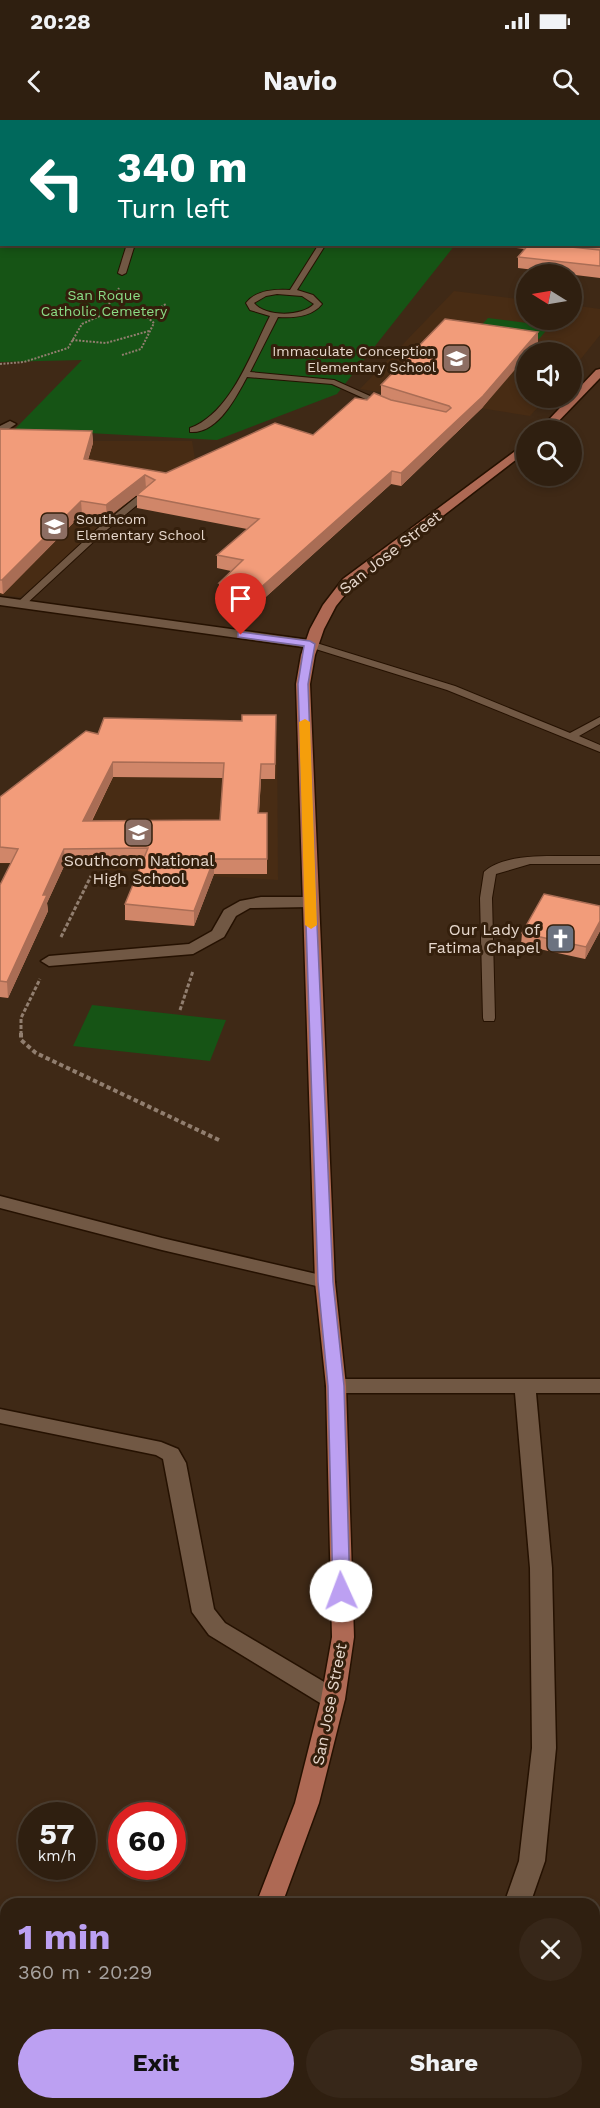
<!DOCTYPE html>
<meta charset="utf-8">
<style>
body{margin:0;font-family:"Work Sans",sans-serif;background:#372719;color:#f1f3f6;height:100vh;display:flex;flex-direction:column;font-size:22px;white-space:nowrap}
*{box-sizing:border-box;margin:0}
p{font-size:20px;color:#a7a29f}
.icon{flex:none;width:33px;height:33px;fill:none;stroke:currentColor;stroke-width:2;stroke-linecap:round;stroke-linejoin:round}
.map{position:relative;flex:1;overflow:hidden}
.sheet{position:absolute;left:0px;top:1778px;width:600px;height:212px;display:flex;flex-direction:column;background:#2f1f10;border-radius:18px 18px 0 0;box-shadow:0 3px 9px #0003,0 0 0 2px #4a3d30}
.sheet>*{flex:none}
.hud{position:absolute;left:0px;top:0px;width:600px;height:126px;box-shadow:0 3px 9px #0003,0 0 0 2px #4a3d30;background:#00695c;color:#fff;overflow:hidden}
.needle{width:39px;rotate:281deg}
.buttons{position:absolute;left:516px;top:144px;display:grid;gap:12px}
.buttons a{display:grid;place-items:center;width:66px;height:66px;border-radius:50%;background:#2f1f10;box-shadow:0 3px 9px #0003,0 0 0 2px #4a3d30;font-size:30px}
.speed{position:absolute;left:18px;top:1682px;display:flex;gap:12px;font-size:30px;font-weight:700;text-align:center}
.speed>*{display:grid;place-content:center;width:78px;height:78px;border-radius:50%;background:#2f1f10;box-shadow:0 3px 9px #0003,0 0 0 2px #4a3d30;line-height:1}
.speed small{font-size:15px;font-weight:400}
.speed .limit{border:9px solid #d22;background:#fff;color:#111}
.pin{position:absolute;display:grid;place-items:center;width:51px;height:51px;color:#fff;margin:-62px -26px;border-radius:50% 50% 50% 0;rotate:-45deg;box-shadow:0 0 6px #0007}
.pin .icon{rotate:45deg}
.me{position:absolute;width:66px;margin:-33px;rotate:358deg;stroke-linejoin:round;filter:drop-shadow(0 0 4px #0008)}
.turn{display:flex;align-items:center;gap:21px;height:126px;padding:0 18px;font-size:27px}
.turn .icon{width:78px;height:78px;stroke-width:2.5}
.turn b{display:block;font-size:42px;line-height:51px}
.round{display:grid;place-items:center;flex:none;width:63px;height:63px;border-radius:32px;background:#372719}
.head{display:flex;align-items:center;justify-content:space-between;height:102px;padding:0 18px}
h1{font-size:36px;font-weight:700;line-height:45px;color:#bca0f2}
.primary-button{display:flex;gap:12px;margin-top:auto;padding:12px 18px}
.primary-button a{flex:1;height:69px;border-radius:36px;background:#bca0f2;color:#111;font-size:24px;font-weight:700;line-height:69px;text-align:center}
.primary-button a+a{background:#372719;color:#f1f3f6}
.status{display:flex;justify-content:space-between;align-items:center;height:42px;padding:0 30px;background:#2f1f10;direction:ltr}
.status svg{height:16px;fill:currentColor}
header{display:flex;justify-content:space-between;align-items:center;height:78px;padding:0 18px;background:#2f1f10;font-size:27px;font-weight:700}
.map>svg:first-child{display:block}
.built{fill:#482c14}
.green{fill:#165415}
.lines{fill:none;stroke-linecap:round;stroke-linejoin:round}
.lane-casing{stroke:#251101;stroke-width:2}
.street-casing{stroke:#251101;stroke-width:3}
.secondary-casing{stroke:#251101;stroke-width:3}
.primary-casing{stroke:#251101;stroke-width:3}
.path-far2{stroke:#917e6f;stroke-width:2;stroke-dasharray:2 1.5;stroke-linecap:butt}
.path-far1{stroke:#917e6f;stroke-width:3;stroke-dasharray:4 2;stroke-linecap:butt}
.path{stroke:#917e6f;stroke-width:4;stroke-dasharray:4.5 3;stroke-linecap:butt}
.lane{fill:#715844;fill-rule:evenodd}
.street{fill:#715844;fill-rule:evenodd}
.secondary{fill:#8f604c;fill-rule:evenodd}
.primary{fill:#ae6954;fill-rule:evenodd}
.wall{fill:#d08669;fill-rule:evenodd}
.shaded-wall{fill:#a96d55}
.building{fill:#f29c7a;stroke:#a96d55;stroke-width:1.5;fill-rule:evenodd}
.route{fill:#bca0f2;stroke:#7a689d;stroke-width:1.5}
.slow{fill:#f59e0b}
.labels{text-anchor:middle;stroke-width:6;stroke-linejoin:round;paint-order:stroke}
.far-park-label{font-size:14px;fill:#8bdd86;stroke:#341f0c}
.far-poi-label{font-size:14px;fill:#e7d8cd;stroke:#341f0c;text-anchor:end}
.street-label{font-size:16px;fill:#e7d8cd;stroke:#341f0c}
.poi-label{font-size:16px;fill:#e7d8cd;stroke:#341f0c}
</style>
<div class="status"><b>20:28</b><svg viewBox="0 0 49 12"><path d="M0 12V9h3v3zM5 12V6h3v6zM10 12V3h3v9zM15 12V0h3v12zM26 1h20v11H26zM47 4h2v5h-2z"/></svg></div>
<header><svg class="icon" aria-label="back" viewBox="0 0 24 24"><path d="M15 5l-7 7 7 7"/></svg>Navio<svg class="icon" aria-label="search" viewBox="0 0 24 24"><circle cx="10" cy="10" r="6"/><path d="M15 15l6 6"/></svg></header>
<div class="map">
<svg width="600" height="1988" viewBox="0 0 600 1988">
<rect width="100%" height="100%" fill="#3f2916"/>
<g class="built">
<path d="M454 171 526 180V200H572V185L600 189V215L572 250V232H526V278H546L530 296 360 269Z"/>
<path d="M0 321H192L195 339 20 477 0 475Z"/>
<path d="M277 607 278 760 0 744V680L88 612Z"/>
</g>
<g class="green">
<path d="M0 0H390L2 2 0 24Z"/>
<path d="M0 33 2 124 455 125 337 274 217 320 15 309 82 240 0 242Z"/>
<path d="M488 198 550 206 539 219 477 210Z"/>
<path d="M92 885 226 900 210 941 73 926Z"/>
</g>
<g class="lines">
<defs>
<g id="lane">
<path d="M554 0H560L553 2Z"/>
<rect x="598" y="84" width="2" height="4"/>
<rect x="598" y="101" width="2" height="4"/>
<path d="M127 124H135L126 153 122 155 118 153Z"/>
<path d="M319 124H326L297 170 313 175 322 184C312 197 293 198 278 197L250 252 334 260 388 284 381 286 332 264 247 257C236 277 218 314 190 312V308C231 293 251 233 270 196L250 190 246 183C256 170 274 169 290 170ZM277 174 302 176 314 184C302 197 265 197 254 183L266 176Z"/>
<path d="M145 370 153 372 103 413 24 486H18V482L97 409Z"/>
<path d="M310 521 455 566 570 613 600 597V604L579 616 600 625V632L447 570 306 526V522Z"/>
<path d="M558 736H600V744H530L496 754 492 778 495 898 494 901H484L483 898 480 778 484 752C501 736 536 736 558 736Z"/>
</g>
<g id="street">
<path d="M395 0H404L394 2Z"/>
<path d="M10 301 16 304 0 315V306Z"/>
<path d="M0 477 310 520 317 524 310 528 0 485Z"/>
<path d="M261 777H310L318 782 310 787 250 788 236 796 224 817 193 834 49 846 41 841 49 836 189 824 212 811 224 790 240 781Z"/>
<path d="M0 1076 162 1118 325 1156 332 1157 335 1162 332 1167 325 1168 162 1130 0 1088Z"/>
<path d="M336 1259H600V1273H536L552 1448 556 1628 545 1741 530 1784H504L519 1741 532 1628 530 1448 515 1273H336L329 1271 326 1266 329 1261Z"/>
<path d="M0 1289 161 1322 178 1329 186 1343 214 1489 225 1503 341 1572 345 1579 341 1586 333 1588 325 1586 209 1515 192 1492 163 1339 156 1335 0 1303Z"/>
<path d="M433 1983H461L460 1988H432Z"/>
</g>
<g id="secondary">
<rect x="598" y="22" width="2" height="6"/>
<rect x="0" y="25" width="2" height="6"/>
</g>
<g id="primary">
<path d="M600 249V258L550 310H539L596 250Z"/>
<path d="M526 323V332L353 465 336 486 324 509 315 535 310 564 335 1162 346 1266 354 1517 345 1579 319 1683 282 1784H256L295 1683 321 1579 332 1517 326 1266 315 1162 296 564 301 535 310 509 323 485 343 459Z"/>
<path d="M167 1983H195L192 1988H164Z"/>
</g>
</defs>
<use href="#lane" class="lane-casing"/>
<use href="#street" class="street-casing"/>
<use href="#secondary" class="secondary-casing"/>
<use href="#primary" class="primary-casing"/>
<g class="path-far2">
<path d="M72 220 106 223 149 211"/>
<path d="M122 235 141 229 154 203 146 196 166 184"/>
<path d="M0 244 24 242 68 228 82 204 102 195 119 168"/>
</g>
<g class="path-far1">
<path d="M61 817 91 756"/>
<path d="M180 890 193 851"/>
<path d="M21 915V898L40 859"/>
</g>
<path class="path" d="M21 913V920L36 933 221 1021"/>
<use href="#lane" class="lane"/>
<use href="#street" class="street"/>
<use href="#secondary" class="secondary"/>
<use href="#primary" class="primary"/>
</g>
<g class="wall">
<path d="M435 0H549L547 2H442L435 1Z"/>
<path d="M588 0H600V5L598 4V2H588Z"/>
<path d="M598 106 600 107V158L518 148V137L525 129 482 124H598Z"/>
<path d="M538 212V223L530 232H526L482 288 401 366 391 364 258 484 219 476V463L231 451 217 448V435L247 409 137 388V375L139 373 107 398 82 394 3 474 0 473V309L92 311 93 323 88 340 166 353 313 315 367 280 381 276V265Z"/>
<path d="M276 595 275 659H261L259 693H267V754H214L194 806 125 800V784L142 744H65L47 783 48 791 8 878 0 877V765L11 743H0V677L98 614 242 601ZM113 657 223 658 220 700 92 701Z"/>
<path d="M600 786V811L585 839 521 825 522 813Z"/>
</g>
<g class="shaded-wall">
<path d="M538 212V223L530 232H526V237L482 288 401 366V353Z"/>
<path d="M92 311 93 323 84 352V339Z"/>
<path d="M392 351 391 364 258 484V470Z"/>
<path d="M145 355 146 368 107 398 106 385Z"/>
<path d="M81 381 82 394 3 474 2 460Z"/>
<path d="M113 642V657L84 716 83 701Z"/>
<path d="M261 644V659L258 708V693Z"/>
<path d="M64 729 65 744 47 783 48 791 8 878 7 862 43 775Z"/>
<path d="M214 739V754L194 806V791Z"/>
<path d="M600 801V811L585 839 586 827Z"/>
</g>
<g class="building">
<path d="M598 106 600 107V122H598Z"/>
<path d="M529 124H542L600 130V146L518 137Z"/>
<path d="M445 199 538 212 483 276 401 353 392 351 258 470 219 463 243 440 217 435 259 399 137 375 155 360 145 355 106 385 81 381 2 460H0V309L92 311 84 339 166 353 275 303 313 315 355 278 367 280 374 273 391 280 446 292 451 288 449 286 381 265Z"/>
<path d="M242 595H276L275 644H261L258 693H267V739H214L194 791 125 784 148 728 64 729 43 775H47L7 862 0 861V765L18 729 0 727V677L86 611 98 614 104 598 242 601ZM113 642 224 643 220 700 83 701Z"/>
<path d="M544 774 600 786V801L586 827 522 813Z"/>
</g>
<path class="route" d="M241 512 310 521 315 524 308 564 316 782 333 1162 344 1266 350 1471 347 1476 341 1478 335 1476 333 1471 328 1266 318 1162 298 564 304 526 238 517V513Z"/>
<path class="slow" d="M305 599 310 602 317 805 311 809 305 805 299 602Z"/>
<defs>
<symbol id="school-square" viewBox="-11 -11 22 22"><rect x="-9" y="-9" width="18" height="18" rx="4" fill="#8d6e63" stroke="#341f0c"/><path d="M0-5L7-2L0 1L-7-2ZM-4 1L0 2.5L4 1V4Q0 6-4 4Z" fill="#fff"/></symbol>
<symbol id="church-square" viewBox="-11 -11 22 22"><rect x="-9" y="-9" width="18" height="18" rx="4" fill="#6b7280" stroke="#341f0c"/><path d="M-1.2-6h2.4v3.5h3.3v2.4h-3.3V6h-2.4V-.1h-3.3v-2.4h3.3Z" fill="#fff"/></symbol>
</defs>
<g fill-rule="evenodd">
<use href="#school-square" x="440" y="222" width="33" height="33"/>
<use href="#school-square" x="38" y="390" width="33" height="33"/>
<use href="#school-square" x="122" y="696" width="33" height="33"/>
<use href="#church-square" x="544" y="802" width="33" height="33"/>
</g>
<g class="labels">
<g class="far-park-label">
<text x="104" y="180">San Roque<tspan x="104" dy="16">Catholic Cemetery</tspan></text>
</g>
<g class="far-poi-label">
<text x="436" y="236">Immaculate Conception<tspan x="436" dy="16">Elementary School</tspan></text>
<text x="76" y="404" text-anchor="start">Southcom<tspan x="76" dy="16">Elementary School</tspan></text>
</g>
<g class="street-label">
<text transform="translate(390 432) rotate(-38)" y="6">San Jose Street</text>
<text transform="translate(329 1584) rotate(-79)" y="6">San Jose Street</text>
</g>
<g class="poi-label">
<text x="139" y="746">Southcom National<tspan x="139" dy="18">High School</tspan></text>
<text x="540" y="815" text-anchor="end">Our Lady of<tspan x="540" dy="18">Fatima Chapel</tspan></text>
</g>
</g>
</svg>
<div class="buttons">
<a><svg class="needle" viewBox="-14 -14 28 28"><path d="M0-13l5 13h-10z" fill="#e53935"/><path d="M0 13l5-13h-10z" fill="#a7a29f"/></svg></a>
<a><svg class="icon" aria-label="sound" viewBox="0 0 24 24"><path d="M4 9h4l5-4v14l-5-4H4zM17 9q2 3 0 6"/></svg></a>
<a><svg class="icon" aria-label="search" viewBox="0 0 24 24"><circle cx="10" cy="10" r="6"/><path d="M15 15l6 6"/></svg></a>
</div>
<div class="speed"><div>57<small>km/h</small></div><div class="limit">60</div></div>
<div class="pin" style="left:241px;top:515px;background:#d93025"><svg class="icon" aria-label="arrive" viewBox="0 0 24 24"><path d="M6 21V4h12l-3 4 3 4H6"/></svg></div>
<svg class="me" style="left:341px;top:1471px" viewBox="-20 -20 40 40"><circle r="19" fill="#fff"/><path d="M0-13L10 11 0 6-10 11z" fill="#bca0f2"/></svg>
<div class="hud">
<div class="turn"><svg class="icon" aria-label="left" viewBox="0 0 24 24"><path d="M17 20v-9H6M10 6l-5 5 5 5"/></svg><div><b>340 m</b>Turn left</div></div>
</div>
<section class="sheet">
<div class="head"><div><h1>1 min</h1><p>360 m · 20:29</p></div><a class="round"><svg class="icon" aria-label="close" viewBox="0 0 24 24"><path d="M6 6l12 12M18 6L6 18"/></svg></a></div>
<div class="primary-button"><a>Exit</a><a>Share</a></div>
</section>
</div>
